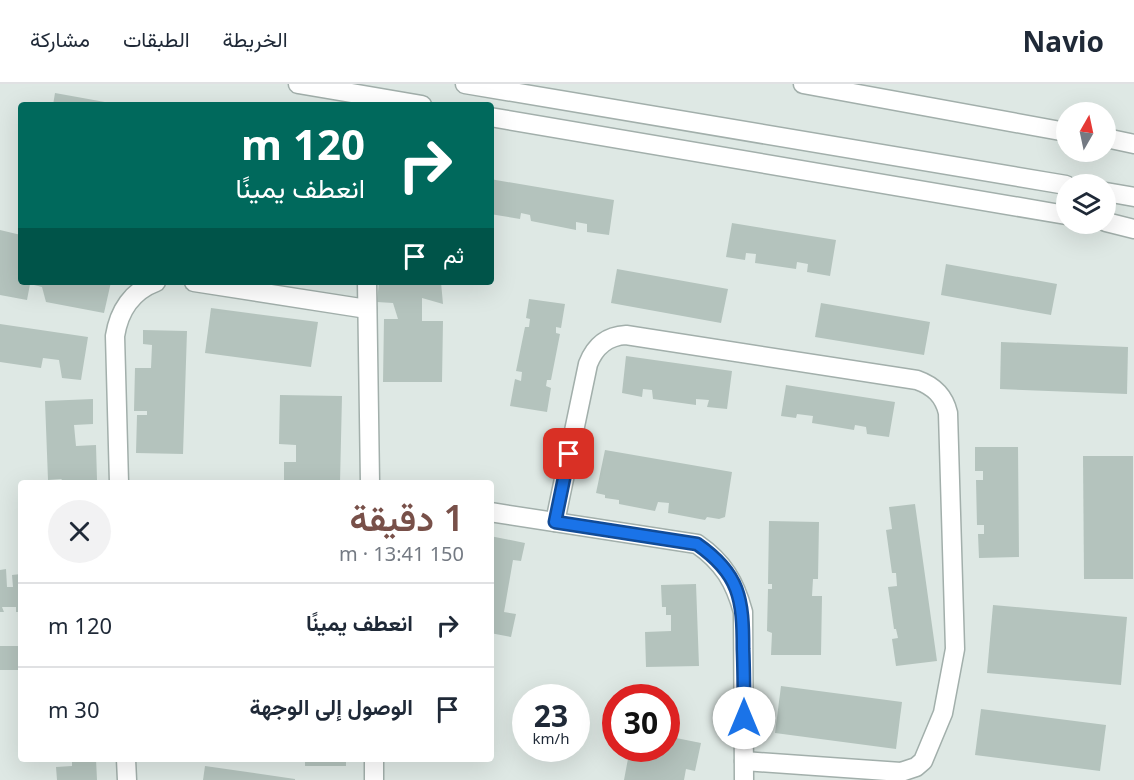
<!DOCTYPE html>
<html lang="ar">
<meta charset="utf-8">
<style>
body{margin:0;font-family:"Noto Sans",Vazirmatn,sans-serif;background:#f2f2f3;color:#1f2937;direction:rtl;height:100vh;display:flex;flex-direction:column;font-size:22px;white-space:nowrap}
*{box-sizing:border-box;margin:0}
p{font-size:20px;color:#747a83}
.icon{flex:none;width:33px;height:33px;fill:none;stroke:currentColor;stroke-width:2;stroke-linecap:round;stroke-linejoin:round}
.map{position:relative;flex:1;overflow:hidden;direction:ltr}
.side{position:absolute;left:18px;top:396px;width:476px;height:282px;display:flex;flex-direction:column;background:#fff;border-radius:6px;box-shadow:0 6px 24px #0002;direction:rtl}
.side>*{flex:none}
.guide{position:absolute;left:18px;top:18px;width:476px;height:183px;border-radius:6px;box-shadow:0 6px 24px #0002;direction:rtl;background:#00695c;color:#fff;overflow:hidden}
.needle{width:39px;rotate:9deg}
.fabs{position:absolute;left:1056px;top:18px;display:grid;gap:12px}
.fabs a{display:grid;place-items:center;width:60px;height:60px;border-radius:50%;background:#fff;box-shadow:0 6px 24px #0002;font-size:30px}
.speed{position:absolute;left:512px;top:600px;display:flex;gap:12px;font-size:30px;font-weight:700;text-align:center}
.speed>*{display:grid;place-content:center;width:78px;height:78px;border-radius:50%;background:#fff;box-shadow:0 6px 24px #0002;line-height:1}
.speed small{font-size:15px;font-weight:400}
.speed .limit{border:9px solid #d22;background:#fff;color:#111}
.pin{position:absolute;display:grid;place-items:center;width:51px;height:51px;color:#fff;margin:-26px;border-radius:12px;box-shadow:0 3px 9px #0006}
.me{position:absolute;width:66px;margin:-33px;rotate:0deg;stroke-linejoin:round;filter:drop-shadow(0 0 4px #0008)}
.turn{display:flex;align-items:center;gap:21px;height:126px;padding:0 30px;font-size:27px}
.turn .icon{width:78px;height:78px;stroke-width:2.5}
.turn b{display:block;font-size:42px;line-height:51px}
.then{display:flex;align-items:center;height:57px;padding:0 30px;background:#0003;gap:12px;font-size:22px}
.round{display:grid;place-items:center;flex:none;width:63px;height:63px;border-radius:32px;background:#f2f2f3}
.head{display:flex;align-items:center;justify-content:space-between;height:102px;padding:0 30px}
h1{font-size:36px;font-weight:600;line-height:45px;color:#785049}
ul{padding:0;list-style:none}
li{display:flex;align-items:center;gap:18px;height:84px;padding:0 30px;border-top:2px solid #e0e1e3}
li div{flex:1}
li b{display:block;font-size:22px}
li em{font-style:normal}
header{display:flex;align-items:center;gap:36px;box-sizing:border-box;height:84px;padding:0 30px;background:#fff;border-bottom:2px solid #e0e1e3}
header strong{font-size:28px}
nav{display:flex;gap:33px;margin-inline-start:auto;font-size:21px}
.map>svg:first-child{display:block}
.building{fill:#b4c3bd}
.lines{fill:none;stroke-linecap:round;stroke-linejoin:round}
.minor-casing{stroke:#a2afab;stroke-width:21}
.minor{stroke:#fff;stroke-width:18}
.route-casing{stroke:#114b97;stroke-width:15}
.route{stroke:#1a73e8;stroke-width:10}
</style>
<header>
<strong>Navio</strong>
<nav><a>الخريطة</a><a>الطبقات</a><a>مشاركة</a></nav>
</header>
<div class="map">
<svg width="1134" height="696" viewBox="0 0 1134 696">
<rect width="100%" height="100%" fill="#dee8e4"/>
<g class="building">
<path d="M55 9 116 20V21H53Z"/>
<path d="M490 95 614 116 609 151 587 148V140L576 138V146L531 137 530 131 521 129 520 135 490 130Z"/>
<path d="M732 139 836 156 830 192 807 188 808 180 797 178 796 185 755 179 756 170 746 169 745 176 726 173Z"/>
<path d="M0 146 21 151V198H111L104 229 46 218 42 203 30 200 27 216 0 211Z"/>
<path d="M946 180 1057 200 1051 231 941 211Z"/>
<path d="M617 185 728 205 721 239 611 219Z"/>
<path d="M379 198H441L443 220 422 214V237H443L442 298H383L384 235H398L393 219 377 218Z"/>
<path d="M529 215 565 220 561 244 556 243V249L560 250 551 296H547L546 302 551 304 547 328 510 322 515 295 521 297 522 288 516 287 525 243H529L530 235 526 234Z"/>
<path d="M821 219 930 238 924 271 815 253Z"/>
<path d="M211 224 318 238 311 283 205 269Z"/>
<path d="M0 240 88 253 81 296 62 294 59 276 43 274 41 284 0 278Z"/>
<path d="M143 246 187 247 183 370 136 369 137 331H147V327H134L135 284H151L152 261 143 260Z"/>
<path d="M1001 258 1128 263 1127 310 1000 305Z"/>
<path d="M626 272 732 287 727 325 707 323 709 316 696 315V321L653 315 652 306 643 305 642 313 622 309Z"/>
<path d="M786 301 895 318 889 353 867 350 866 343 855 341 854 346 812 339 813 332 797 330 796 334 781 332Z"/>
<path d="M280 311 342 312 340 399H284V378H296V361L279 360Z"/>
<path d="M93 315V340L74 341 76 362 96 361 97 396H77L78 399H59L62 395 48 396 45 317Z"/>
<path d="M975 363H1018L1019 473 979 474 978 450H984V441H977L976 396H983V387H975Z"/>
<path d="M605 366 732 388 725 433 719 435 707 433 705 436 668 429 669 419 658 418 655 427 619 420V416L605 414V411L596 409Z"/>
<path d="M1083 372H1133V495H1084Z"/>
<path d="M915 420 937 577 896 582 892 555 898 554 896 545H894L888 503 897 502 896 489H892L886 446 892 445 889 423Z"/>
<path d="M769 437 819 438 818 495H813L812 512H822L821 571H771L772 549 767 547 768 505H772V500H768Z"/>
<path d="M490 452 525 459 521 477 513 476 504 528 516 530 511 553 490 549Z"/>
<path d="M6 485 7 503H13L12 491 21 490V528H16V523H2L4 528H0V486Z"/>
<path d="M696 500 699 582 646 583 645 548 671 547V531H666V523H662L661 501Z"/>
<path d="M993 521 1127 533 1121 601 987 589Z"/>
<rect x="0" y="562" width="21" height="24"/>
<path d="M781 602 902 618 896 665 775 649Z"/>
<path d="M981 625 1106 641 1100 687 975 671Z"/>
<path d="M666 652 701 659 695 687 686 685 684 696H624L630 664H666Z"/>
<path d="M72 675H96L97 696H57L56 683 72 682Z"/>
<rect x="305" y="675" width="41" height="7"/>
<path d="M205 682 295 695V696H203Z"/>
</g>
<g class="lines">
<defs>
<g id="minor">
<path d="M298 0 422 21"/>
<path d="M465 0 1066 101"/>
<path d="M803 0 1066 48"/>
<path d="M490 33 1066 131"/>
<path d="M1106 54 1134 60"/>
<path d="M1106 108 1134 113"/>
<path d="M1106 138 1134 145"/>
<path d="M194 198 367 225"/>
<path d="M367 198 370 399"/>
<path d="M119 399 115 252C119 227 132 207 156 198"/>
<path d="M490 428 697 460C723 478 735 498 743 528L744 696"/>
<path d="M555 438 588 280C595 262 607 252 626 251L917 296C934 302 944 312 948 329L955 565 943 629 923 677 916 683 901 688 744 677"/>
<path d="M126 675 127 696"/>
<path d="M374 675V696"/>
</g>
</defs>
<use href="#minor" class="minor-casing"/>
<use href="#minor" class="minor"/>
</g>
<g class="lines">
<defs>
<path id="route" d="M569 370 555 438 697 460C740 490 743 515 743 565 744 588 744 611 744 634"/>
</defs>
<use href="#route" class="route-casing"/>
<use href="#route" class="route"/>
</g>
</svg>
<div class="fabs">
<a><svg class="needle" viewBox="-14 -14 28 28"><path d="M0-13l5 13h-10z" fill="#e53935"/><path d="M0 13l5-13h-10z" fill="#747a83"/></svg></a>
<a><svg class="icon" aria-label="layers" viewBox="0 0 24 24"><path d="M12 4l9 5-9 5-9-5zM3 14l9 5 9-5"/></svg></a>
</div>
<div class="speed"><div>23<small>km/h</small></div><div class="limit">30</div></div>
<div class="pin" style="left:569px;top:370px;background:#d93025"><svg class="icon" aria-label="arrive" viewBox="0 0 24 24"><path d="M6 21V4h12l-3 4 3 4H6"/></svg></div>
<svg class="me" style="left:744px;top:634px" viewBox="-20 -20 40 40"><circle r="19" fill="#fff"/><path d="M0-13L10 11 0 6-10 11z" fill="#1a73e8"/></svg>
<div class="guide">
<div class="turn"><svg class="icon" aria-label="right" viewBox="0 0 24 24"><path d="M7 20v-9h11M14 6l5 5-5 5"/></svg><div><b>120 m</b>انعطف يمينًا</div></div>
<div class="then">ثم<svg class="icon" aria-label="arrive" viewBox="0 0 24 24"><path d="M6 21V4h12l-3 4 3 4H6"/></svg></div>
</div>
<section class="side">
<div class="head"><div><h1>1 دقيقة</h1><p>150 m · 13:41</p></div><a class="round"><svg class="icon" aria-label="close" viewBox="0 0 24 24"><path d="M6 6l12 12M18 6L6 18"/></svg></a></div>
<ul>
<li><svg class="icon" aria-label="right" viewBox="0 0 24 24"><path d="M7 20v-9h11M14 6l5 5-5 5"/></svg><div><b>انعطف يمينًا</b></div><em>120 m</em></li>
<li><svg class="icon" aria-label="arrive" viewBox="0 0 24 24"><path d="M6 21V4h12l-3 4 3 4H6"/></svg><div><b>الوصول إلى الوجهة</b></div><em>30 m</em></li>
</ul>
</section>
</div>
